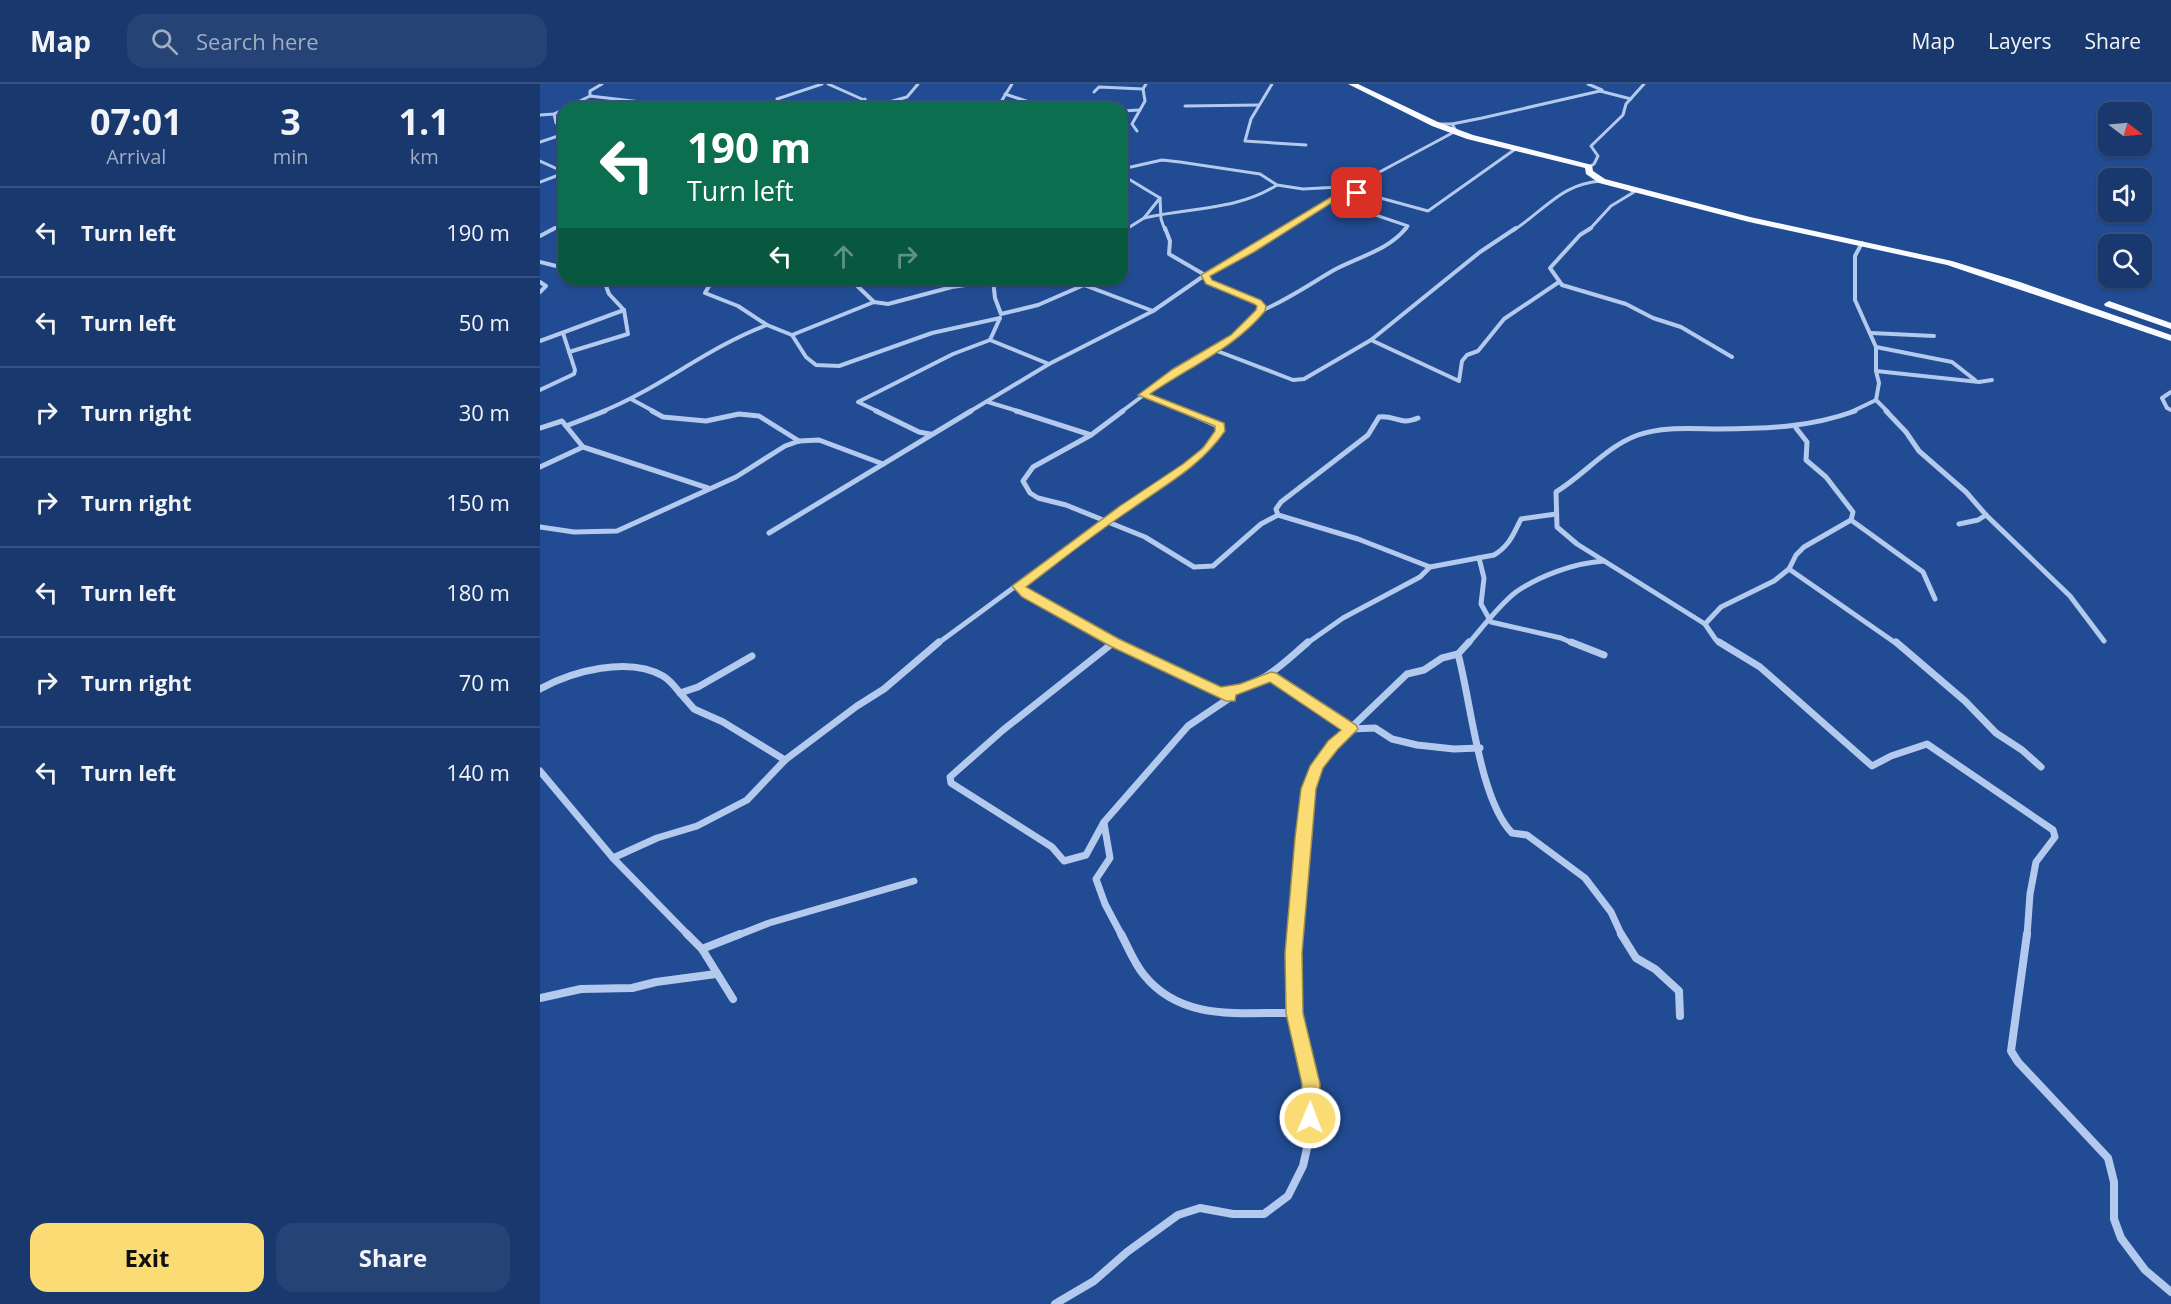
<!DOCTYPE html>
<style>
body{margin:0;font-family:"Open Sans",sans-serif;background:#264376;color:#f1f3f6;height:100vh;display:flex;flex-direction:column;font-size:22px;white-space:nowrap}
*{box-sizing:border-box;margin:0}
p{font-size:20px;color:#9facc2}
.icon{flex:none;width:33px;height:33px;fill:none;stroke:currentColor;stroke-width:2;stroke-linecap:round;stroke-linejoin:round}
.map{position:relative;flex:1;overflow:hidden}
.sheet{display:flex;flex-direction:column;background:#19386e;width:540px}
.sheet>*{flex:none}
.banner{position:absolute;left:18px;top:18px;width:570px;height:183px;border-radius:18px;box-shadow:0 2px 4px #0004,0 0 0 2px #375281;background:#0b6e4f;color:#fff;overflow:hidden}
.needle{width:39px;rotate:106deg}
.controls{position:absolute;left:1558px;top:18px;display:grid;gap:12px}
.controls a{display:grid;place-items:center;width:54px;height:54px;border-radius:12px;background:#19386e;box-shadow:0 2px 4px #0004,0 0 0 2px #375281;font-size:30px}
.pin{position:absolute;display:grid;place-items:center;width:51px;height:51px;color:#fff;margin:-26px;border-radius:12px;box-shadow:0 3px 9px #0006}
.me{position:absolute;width:66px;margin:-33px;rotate:1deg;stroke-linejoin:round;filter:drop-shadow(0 0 4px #0008)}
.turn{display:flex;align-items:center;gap:21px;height:126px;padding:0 30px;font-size:27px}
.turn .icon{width:78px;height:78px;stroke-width:2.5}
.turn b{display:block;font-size:42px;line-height:51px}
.lanes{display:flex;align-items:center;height:57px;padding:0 30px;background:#0003;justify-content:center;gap:30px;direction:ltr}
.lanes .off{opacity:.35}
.eta{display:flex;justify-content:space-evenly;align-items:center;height:102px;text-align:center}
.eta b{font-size:36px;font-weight:700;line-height:42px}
.cta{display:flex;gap:12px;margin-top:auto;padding:12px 30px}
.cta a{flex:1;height:69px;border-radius:18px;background:#fadb74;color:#111;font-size:24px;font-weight:700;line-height:69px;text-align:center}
.cta a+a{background:#264376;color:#f1f3f6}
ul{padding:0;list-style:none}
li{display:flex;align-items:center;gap:18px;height:90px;padding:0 30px;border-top:2px solid #375281}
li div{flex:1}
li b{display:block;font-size:22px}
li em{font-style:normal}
header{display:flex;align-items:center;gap:36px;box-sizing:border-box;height:84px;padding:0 30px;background:#19386e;border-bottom:2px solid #375281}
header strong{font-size:28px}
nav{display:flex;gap:33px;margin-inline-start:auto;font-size:21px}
.search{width:420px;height:54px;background:#264376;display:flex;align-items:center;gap:15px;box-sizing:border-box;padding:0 21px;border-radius:18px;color:#9facc2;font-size:22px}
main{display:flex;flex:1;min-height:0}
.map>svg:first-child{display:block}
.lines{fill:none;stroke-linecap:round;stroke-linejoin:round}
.minor-far4{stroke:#b3c9ed;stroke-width:3}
.minor-far3{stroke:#b3c9ed;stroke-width:4}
.minor-far2{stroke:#b3c9ed;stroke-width:5}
.minor-far1{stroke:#b3c9ed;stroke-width:7}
.minor{stroke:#b3c9ed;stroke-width:8}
.primary{fill:#f9fbff;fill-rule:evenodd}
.route{fill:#fadb74;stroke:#a28e4b;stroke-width:1.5}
</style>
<header>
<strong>Map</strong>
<div class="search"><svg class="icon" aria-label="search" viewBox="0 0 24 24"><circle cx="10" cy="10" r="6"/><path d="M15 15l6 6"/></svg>Search here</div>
<nav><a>Map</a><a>Layers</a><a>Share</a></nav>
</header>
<main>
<section class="sheet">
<div class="eta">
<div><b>07:01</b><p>Arrival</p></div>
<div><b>3</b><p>min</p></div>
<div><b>1.1</b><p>km</p></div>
</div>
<ul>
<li><svg class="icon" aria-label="left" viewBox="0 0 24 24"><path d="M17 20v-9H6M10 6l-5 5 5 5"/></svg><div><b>Turn left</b></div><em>190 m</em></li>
<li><svg class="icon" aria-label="left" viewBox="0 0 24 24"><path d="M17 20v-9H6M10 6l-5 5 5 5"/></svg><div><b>Turn left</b></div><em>50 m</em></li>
<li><svg class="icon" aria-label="right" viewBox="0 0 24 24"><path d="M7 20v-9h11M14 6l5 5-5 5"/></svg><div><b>Turn right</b></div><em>30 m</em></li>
<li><svg class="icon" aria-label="right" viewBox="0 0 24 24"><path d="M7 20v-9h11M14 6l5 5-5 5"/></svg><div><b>Turn right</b></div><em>150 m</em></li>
<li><svg class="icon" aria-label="left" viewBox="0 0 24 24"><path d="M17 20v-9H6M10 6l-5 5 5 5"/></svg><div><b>Turn left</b></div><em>180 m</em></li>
<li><svg class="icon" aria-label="right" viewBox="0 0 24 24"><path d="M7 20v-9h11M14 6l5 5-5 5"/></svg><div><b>Turn right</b></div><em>70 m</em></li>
<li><svg class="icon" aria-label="left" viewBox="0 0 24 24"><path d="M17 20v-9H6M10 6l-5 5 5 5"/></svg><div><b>Turn left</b></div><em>140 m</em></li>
</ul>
<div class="cta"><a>Exit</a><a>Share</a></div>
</section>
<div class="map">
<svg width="1631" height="1220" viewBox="0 0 1631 1220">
<rect width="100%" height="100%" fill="#214b92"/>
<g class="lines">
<g class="minor-far4">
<path d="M288 0 342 24"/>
<path d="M732 0 711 35 705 57 766 61"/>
<path d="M1048 0 1062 6"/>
<path d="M554 8 559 3 603 5"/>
<path d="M465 10 507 24"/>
<path d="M50 12V7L62 0"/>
<path d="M237 15 282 0"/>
<path d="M338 21 367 13 378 0"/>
<path d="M645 22 719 21"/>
<path d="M310 24 325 15"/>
<path d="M460 24 459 21 472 0"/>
<path d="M582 27 600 26"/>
<path d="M14 30 16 39 24 43"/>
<path d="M0 31 14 30 50 12 152 24"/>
<path d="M896 40H912L942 34 1060 7 1091 15"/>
<path d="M597 47 592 40 605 17 603 5 606 0"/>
<path d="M0 58 24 50"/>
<path d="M0 77 24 88"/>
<path d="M1049 83 1054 80 1058 72 1051 62 1083 31 1086 20 1104 0"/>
<path d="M582 85 622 76 640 78 720 90 737 101 763 105 800 103 888 127 974 66"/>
<path d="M582 91 620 114 621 135 625 146"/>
<path d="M0 98 24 89"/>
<path d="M791 116 868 142 865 146"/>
<path d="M604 134C650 123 696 127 737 101"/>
<path d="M12 146 24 139"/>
<path d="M585 146 604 134 620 114"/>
<path d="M743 146 806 106 916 47 912 40"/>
<path d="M974 146C1006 125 1022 99 1062 97"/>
<path d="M1049 146 1071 122 1094 108 1089 105"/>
</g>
<g class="minor-far3">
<path d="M1051 144 1040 151 1010 184 1022 201 1086 220 1113 234 1141 243 1192 273"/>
<path d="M582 147 587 144"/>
<path d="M0 152 15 144"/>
<path d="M0 178 16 182 24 179"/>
<path d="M185 195 169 202 165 209 198 222 227 241 252 251 266 273 276 281 299 282 392 249 460 234"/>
<path d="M310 195 334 218"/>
<path d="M453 196 455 214 461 230 498 221 544 201 613 227"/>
<path d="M0 198 6 202 0 208"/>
<path d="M721 227C747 216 770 200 794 186 818 173 849 166 866 144"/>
<path d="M460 234 450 256 509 280"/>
<path d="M1331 249 1394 252"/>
<path d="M252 251 334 218 348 220 412 203 453 197"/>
<path d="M831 256 919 297 922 277 927 271 938 267 964 235 1019 198"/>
<path d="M0 257 84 226"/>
<path d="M1336 263 1412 278 1435 296"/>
<path d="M672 265 753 296 764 295 831 256 940 168 976 144"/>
<path d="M29 268 88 250 84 226 69 210 66 202 74 195"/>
<path d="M1336 287 1439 298 1452 296"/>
<path d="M0 306 34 290 35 286 23 249"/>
<path d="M1631 308 1622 314 1627 324 1631 326"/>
<path d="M603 311 648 328"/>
<path d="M91 315 115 328"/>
<path d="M1336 316 1348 328"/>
<path d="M448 318 481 328"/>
<path d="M61 328C119 305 168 263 227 241"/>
<path d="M339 328 318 318 413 270 450 256"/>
<path d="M429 328 509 280 613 227 665 191 746 144"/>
<path d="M581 328 636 287 694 253 721 227 722 222 718 218 669 198 665 191 629 170 630 157 625 144"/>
<path d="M1311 328 1336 316 1339 299 1336 287V263L1315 216V172L1322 159"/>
</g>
<g class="minor-far2">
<path d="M112 327 123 333 166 337 199 330 219 332 259 357"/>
<path d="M336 327 379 348 390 350"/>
<path d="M476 327 551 351"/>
<path d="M583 327 551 351 493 383 483 397 490 409 498 414 526 421 605 453 654 483 673 482 721 440 738 431"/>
<path d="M1346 327 1366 348 1379 367 1426 408 1446 431 1438 436 1419 440"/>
<path d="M878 334C859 342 856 331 839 333L828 351 741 418 736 425 738 431 818 455 890 483"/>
<path d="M26 342 65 327"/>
<path d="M0 344 22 337 43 363 168 404"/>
<path d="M0 383 43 363"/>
<path d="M1446 431 1530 512 1564 557"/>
<path d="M1311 436 1383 488 1395 515"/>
<path d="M0 443 34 448 77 447 196 393 245 362 259 357 279 356 343 380"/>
<path d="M229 449 431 327"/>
<path d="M939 474 944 494 941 520 951 538 1021 554 1035 560"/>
<path d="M1249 485 1357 560"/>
<path d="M478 502 487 510 577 560"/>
<path d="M1165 540 1181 523 1234 497 1249 485 1256 471 1264 463 1311 436 1313 428 1286 393 1266 376 1267 358 1256 344"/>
<path d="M397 560C459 515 520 468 583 425 623 397 652 385 682 344L644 327"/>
<path d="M572 560 574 558"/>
<path d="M766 560 803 534 880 493 890 483 954 471C969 462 973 451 981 435L1016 430"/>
<path d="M928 560C942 544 960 520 976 508 1001 491 1035 479 1064 477"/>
<path d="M1182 560 1176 556 1165 540 1037 460 1017 443 1016 408C1044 391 1067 362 1098 351 1124 342 1154 345 1180 345 1227 345 1271 343 1315 327"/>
</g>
<g class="minor-far1">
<path d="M574 558 691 613 686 606C725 600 740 582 768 558"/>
<path d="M574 558 463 646 410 693 411 699 512 763 524 777 546 771 564 738 648 642 691 613"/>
<path d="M1031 558 1064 571"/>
<path d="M1179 558 1220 583 1332 682 1351 672 1387 660 1513 746 1515 753 1496 778 1490 810 1487 852"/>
<path d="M1356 558 1425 617 1456 649 1482 666 1501 683"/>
<path d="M918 570C931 617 939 715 972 749L987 751 1045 794 1071 828 1082 852"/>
<path d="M212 572 158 603 140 609 154 625 183 638 245 676"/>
<path d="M731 593 811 645 835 644 852 655 877 661 914 665 940 664"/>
<path d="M0 605C32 587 89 572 123 592 130 596 135 603 140 609"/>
<path d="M0 687 73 774"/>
<path d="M564 739 570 774 556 795 565 820 582 852"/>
<path d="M149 852 73 774 117 754 157 742 207 716 245 676 317 622 344 605 399 558"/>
<path d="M196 852 229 839 374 797"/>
<path d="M755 852 769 705 777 682 793 661 867 590 884 586 902 574 918 570 929 558"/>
</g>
<g class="minor">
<path d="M147 850 162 865 193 915"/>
<path d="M581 850C588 863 594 879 604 891 642 938 700 928 754 929"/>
<path d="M1081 850 1096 874 1115 885 1139 907 1140 932"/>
<path d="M1487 850 1471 967 1478 978 1568 1074 1574 1098V1135L1581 1154 1605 1186 1631 1208"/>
<path d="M162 865 200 850"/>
<path d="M0 914 41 905 92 904 116 898 176 890"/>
<path d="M515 1220 554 1197 587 1168 638 1131 660 1124 693 1130H724L748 1112 763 1082 770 1051 771 1000 754 929 755 850"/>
</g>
<g class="primary">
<path d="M808 0H818L898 38 933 51 1052 81 1053 87 1065 95 1210 133 1412 177 1480 198 1631 251V257L1407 181 1209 138 1059 99 1046 90 1045 84 927 55 892 42Z"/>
<path d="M1569 217 1631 239V245L1565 222 1564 220Z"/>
</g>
</g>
<path class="route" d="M806 104 820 109 817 111 807 109 714 168 670 192 672 196 721 216 726 222 725 227C695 264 649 283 610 310L684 339 685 347C659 384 626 400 590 426 554 450 520 477 486 503L579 555 681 603 700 600 731 588 736 589 816 641 818 645 798 665 783 684 776 705 762 869 763 929 780 1000 779 1034 777 1041 770 1044 764 1041 761 1034 762 1000 746 929 745 869 755 754 761 705 770 682 788 657 801 646 730 598 696 611 695 617H686L570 562 482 513 472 502 580 422 643 380 663 364 675 347V342L598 311 633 285 691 251 716 226 717 222 714 220 666 200 661 191Z"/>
</svg>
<div class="controls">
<a><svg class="needle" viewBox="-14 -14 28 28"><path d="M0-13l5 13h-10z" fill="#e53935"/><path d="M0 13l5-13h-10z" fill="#9facc2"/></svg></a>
<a><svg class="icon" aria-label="sound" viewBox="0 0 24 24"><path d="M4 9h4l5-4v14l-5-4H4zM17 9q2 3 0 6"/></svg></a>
<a><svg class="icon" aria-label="search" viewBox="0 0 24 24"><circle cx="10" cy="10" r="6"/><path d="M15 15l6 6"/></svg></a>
</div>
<div class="pin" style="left:817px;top:109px;background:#d93025"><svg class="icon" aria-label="arrive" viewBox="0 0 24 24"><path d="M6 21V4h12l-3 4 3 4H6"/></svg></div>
<svg class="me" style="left:770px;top:1034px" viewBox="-20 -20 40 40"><circle r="17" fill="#fadb74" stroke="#fff" stroke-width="3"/><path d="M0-11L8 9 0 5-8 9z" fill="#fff"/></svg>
<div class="banner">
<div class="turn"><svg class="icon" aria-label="left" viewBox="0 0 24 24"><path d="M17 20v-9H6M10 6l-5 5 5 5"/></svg><div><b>190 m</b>Turn left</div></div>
<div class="lanes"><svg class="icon" aria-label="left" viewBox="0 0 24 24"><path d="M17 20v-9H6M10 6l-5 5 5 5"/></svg><svg class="icon off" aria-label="ahead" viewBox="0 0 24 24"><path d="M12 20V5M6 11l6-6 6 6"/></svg><svg class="icon off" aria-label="right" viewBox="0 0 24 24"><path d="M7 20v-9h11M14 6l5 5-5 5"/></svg></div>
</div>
</div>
</main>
